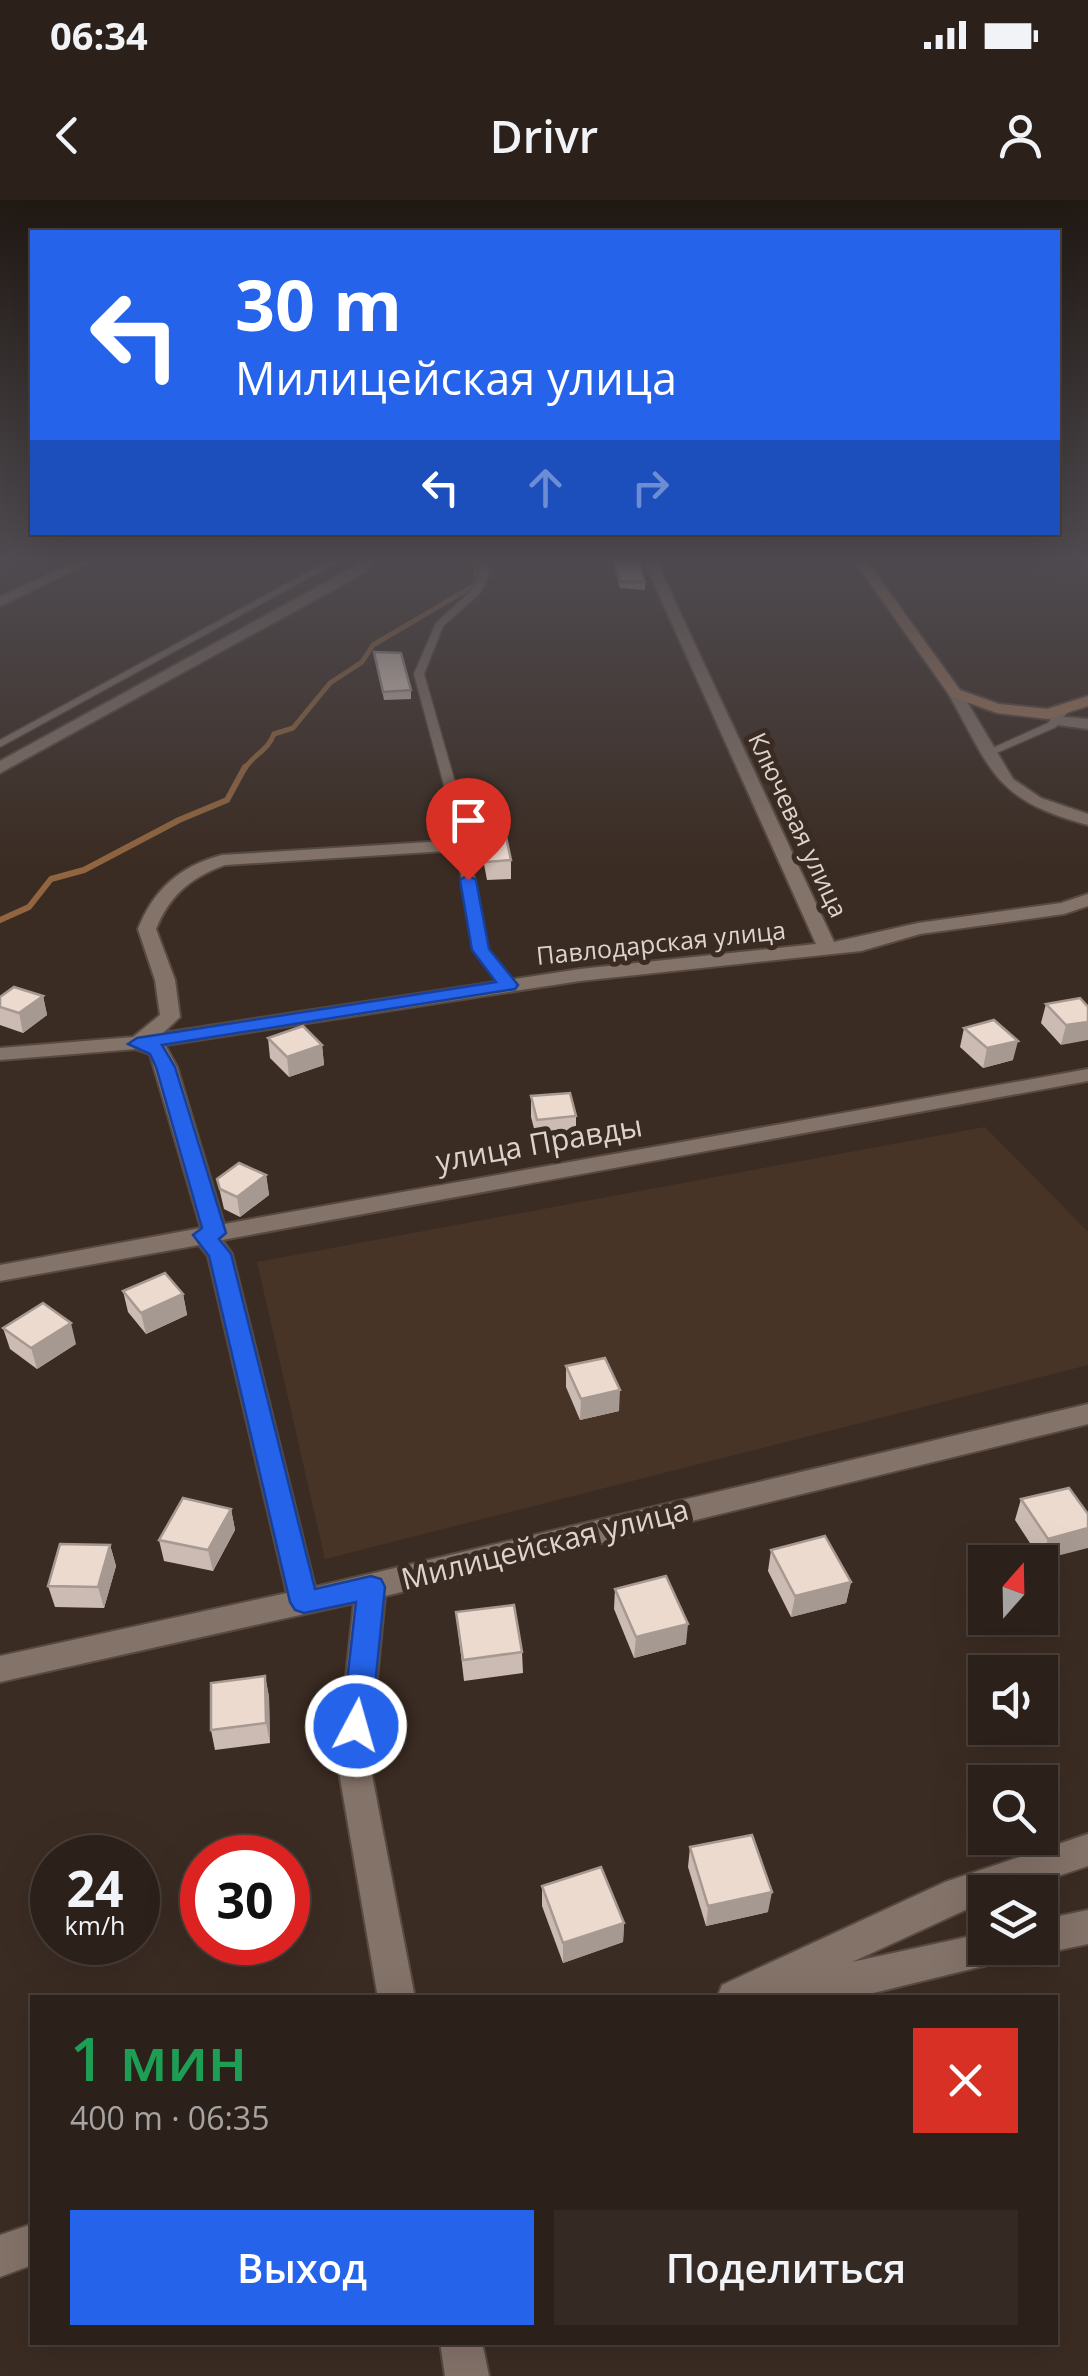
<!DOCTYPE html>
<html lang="ru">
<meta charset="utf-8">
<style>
body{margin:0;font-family:"Open Sans",sans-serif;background:#342923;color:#f1f3f6;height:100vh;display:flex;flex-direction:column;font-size:38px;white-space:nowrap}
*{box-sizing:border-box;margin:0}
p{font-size:32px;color:#a6a3a2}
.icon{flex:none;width:55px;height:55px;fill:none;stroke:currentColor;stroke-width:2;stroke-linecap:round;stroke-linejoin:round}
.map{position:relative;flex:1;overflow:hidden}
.drawer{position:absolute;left:30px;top:1795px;width:1028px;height:350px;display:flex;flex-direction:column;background:#2c211a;border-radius:0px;box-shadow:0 10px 40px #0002,0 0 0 2px #483e39}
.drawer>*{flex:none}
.guide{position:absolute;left:30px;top:30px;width:1030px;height:305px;border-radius:0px;box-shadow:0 10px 40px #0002,0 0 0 2px #483e39;background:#2563eb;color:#fff;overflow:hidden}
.needle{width:65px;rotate:20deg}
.controls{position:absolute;left:968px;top:1345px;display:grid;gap:20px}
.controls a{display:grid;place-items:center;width:90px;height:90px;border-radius:0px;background:#2c211a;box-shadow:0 10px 40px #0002,0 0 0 2px #483e39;font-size:50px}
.speed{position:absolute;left:30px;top:1635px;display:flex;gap:20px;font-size:50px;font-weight:700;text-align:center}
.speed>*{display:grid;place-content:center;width:130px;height:130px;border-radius:50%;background:#2c211a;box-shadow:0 10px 40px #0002,0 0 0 2px #483e39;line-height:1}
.speed small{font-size:25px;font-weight:400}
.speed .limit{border:15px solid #d22;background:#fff;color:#111}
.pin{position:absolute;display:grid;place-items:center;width:85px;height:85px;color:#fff;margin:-102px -42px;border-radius:50% 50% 50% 0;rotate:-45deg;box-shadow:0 0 10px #0007}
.pin .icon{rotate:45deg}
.me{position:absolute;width:110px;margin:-55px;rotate:6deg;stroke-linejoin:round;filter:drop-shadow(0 0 8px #0008)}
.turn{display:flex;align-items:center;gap:35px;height:210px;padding:0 40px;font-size:45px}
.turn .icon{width:130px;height:130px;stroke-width:2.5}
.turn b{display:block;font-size:70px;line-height:85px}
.lanes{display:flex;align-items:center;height:95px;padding:0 40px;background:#0003;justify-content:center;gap:50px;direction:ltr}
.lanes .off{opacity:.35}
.round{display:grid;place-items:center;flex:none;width:105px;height:105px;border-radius:0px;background:#342923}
.head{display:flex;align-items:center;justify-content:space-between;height:170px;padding:0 40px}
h1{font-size:60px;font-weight:600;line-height:75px;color:#1e9e55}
.button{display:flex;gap:20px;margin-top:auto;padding:20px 40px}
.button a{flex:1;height:115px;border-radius:0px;background:#2563eb;color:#fff;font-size:40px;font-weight:600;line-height:115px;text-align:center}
.button a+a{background:#342923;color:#f1f3f6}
.status{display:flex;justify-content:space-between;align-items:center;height:70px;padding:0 50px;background:#2c211a;direction:ltr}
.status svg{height:28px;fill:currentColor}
header{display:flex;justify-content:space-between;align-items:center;height:130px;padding:0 40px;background:#2c211a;font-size:45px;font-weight:600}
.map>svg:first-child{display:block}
.built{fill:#483427}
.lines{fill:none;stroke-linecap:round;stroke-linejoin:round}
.stream-far1{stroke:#90653f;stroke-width:5}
.stream{stroke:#90653f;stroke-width:6}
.lane-casing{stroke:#564a42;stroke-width:3}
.street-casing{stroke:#564a42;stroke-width:4}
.secondary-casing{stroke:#564a42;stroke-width:4}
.lane{fill:#847369;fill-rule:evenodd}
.street{fill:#847369;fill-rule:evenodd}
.secondary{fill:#9f785e;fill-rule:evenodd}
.wall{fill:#ccbbb2}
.shaded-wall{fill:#a69991}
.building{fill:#eddacf;stroke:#a69991;stroke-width:2.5}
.route{fill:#2563eb;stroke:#184099;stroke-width:2.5}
.labels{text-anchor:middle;stroke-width:10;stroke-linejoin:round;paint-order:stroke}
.far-street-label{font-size:25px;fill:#dcd3cd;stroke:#3b2c23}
.street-label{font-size:30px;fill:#dcd3cd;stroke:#3b2c23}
</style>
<div class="status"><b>06:34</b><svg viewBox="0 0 49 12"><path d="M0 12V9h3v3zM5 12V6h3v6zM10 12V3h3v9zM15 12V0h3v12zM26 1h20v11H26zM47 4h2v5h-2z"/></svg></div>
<header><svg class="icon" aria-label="back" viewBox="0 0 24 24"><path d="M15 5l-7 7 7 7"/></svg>Drivr<svg class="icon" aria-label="person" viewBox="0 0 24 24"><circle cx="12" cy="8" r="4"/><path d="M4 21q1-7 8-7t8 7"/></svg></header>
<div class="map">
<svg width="1088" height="2176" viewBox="0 0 1088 2176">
<rect width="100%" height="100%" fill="#3b2c23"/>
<path class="built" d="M985 927 1088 1032V1165L325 1359 257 1062Z"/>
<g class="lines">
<path class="stream-far1" d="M244 570C253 554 267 552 274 534L293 528 330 483 362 462 373 445 475 385 477 359"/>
<path class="stream" d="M0 720 29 707 51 679 84 670 179 620 227 600 245 567"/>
<defs>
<g id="lane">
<path d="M332 359H343L0 547V540Z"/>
<path d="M480 359H488V378L479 394 443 426 424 474 460 600 488 749 516 785 509 789 504 788 474 750 448 600 414 474 436 423 470 392 478 378Z"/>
<path d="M1060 508 1069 510 1056 527 994 554 984 552 1048 523Z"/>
</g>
<g id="street">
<path d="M81 359H97L0 406V397Z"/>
<path d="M362 359H375L364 373 0 573V561L354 367Z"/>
<path d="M643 359H655L834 742 918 723 1061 703 1088 694V706L1064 714 920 734 861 751 580 781 165 845 177 867 224 1024 1088 869V881L222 1040 232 1054 315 1387 1088 1204V1224L385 1396 369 1560 415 1798H378L337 1560 354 1403 0 1482V1456L287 1393 208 1056 199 1045 0 1081V1065L201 1028 150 854 136 849 0 860V848L133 837 160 815 155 780 138 729C154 689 180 666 222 655L462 640 471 645 462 650 225 665C190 678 170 695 156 729L175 780 180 817 163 833 580 769 816 744Z"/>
<path d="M950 490H960L1013 579 1041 598 1088 614V625C994 600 992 571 948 493Z"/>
<path d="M1055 516 1088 519V529L1050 524V518Z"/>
<path d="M1088 1634V1666L1010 1692H985V1701L852 1762 985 1733V1748H1013L1008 1760 853 1798H717L722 1785 945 1682Z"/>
<path d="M1088 1710V1744L1040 1754 1027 1749 1040 1748V1720Z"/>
<path d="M32 2024V2065L0 2077V2035Z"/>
<path d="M440 2142H482L489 2176H445Z"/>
</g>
<path id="secondary" d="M853 359H865L960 490 999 504 1047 509 1088 496V506L1048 519 997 513 950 496Z"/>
</defs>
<use href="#lane" class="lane-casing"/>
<use href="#street" class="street-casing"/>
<use href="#secondary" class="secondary-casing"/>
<use href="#lane" class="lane"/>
<use href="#street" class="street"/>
<use href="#secondary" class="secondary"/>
</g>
<g class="wall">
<path d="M612 359H638L645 382V390L620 388Z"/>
<path d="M374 452 411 490V499L384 500Z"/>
<path d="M478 620 511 660V679L487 680 479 638Z"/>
<path d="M43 796 47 815 23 833 0 825V797Z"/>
<path d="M1080 798 1061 845 1041 823 1046 804Z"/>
<path d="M964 828 1013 860 983 868 960 847Z"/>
<path d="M268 838 322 845 324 865 289 877 270 858Z"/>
<path d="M531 896 576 916V936L537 940 531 917Z"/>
<path d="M266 975 269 995 240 1017 224 1009 217 979Z"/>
<path d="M123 1091 183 1094 187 1115 146 1134 128 1112Z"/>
<path d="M3 1128 76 1144 37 1169 10 1149Z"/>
<path d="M566 1166 619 1211 580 1220 566 1187Z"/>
<path d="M1069 1288 1041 1360 1015 1320 1021 1299Z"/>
<path d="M231 1309 235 1330 213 1371 164 1361 159 1340Z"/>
<path d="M110 1345 116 1366 104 1408 55 1407 48 1386Z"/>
<path d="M771 1350 851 1382 846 1403 791 1417 768 1371Z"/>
<path d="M615 1389 686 1444 634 1458 614 1409Z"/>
<path d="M456 1412 522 1452 523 1473 464 1481Z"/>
<path d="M265 1476 269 1497 270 1543 215 1550 211 1530Z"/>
<path d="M690 1647 768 1712 706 1726 688 1667Z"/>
<path d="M542 1686 624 1723 623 1742 563 1763 542 1706Z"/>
</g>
<g class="shaded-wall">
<path d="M43 796 47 815 23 833 19 813Z"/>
<path d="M1088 822V840L1061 845 1066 825Z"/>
<path d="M1018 841 1013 860 983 868 987 848Z"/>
<path d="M322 845 324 865 289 877 287 857Z"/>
<path d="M266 975 269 995 240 1017 237 997Z"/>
<path d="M183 1094 187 1115 146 1134 141 1113Z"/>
<path d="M71 1123 76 1144 37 1169 31 1148Z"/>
<path d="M620 1190 619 1211 580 1220 581 1199Z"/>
<path d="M231 1309 235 1330 213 1371 208 1350Z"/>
<path d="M1088 1328V1348L1041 1360 1048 1339Z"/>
<path d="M110 1345 116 1366 104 1408 98 1387Z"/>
<path d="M851 1382 846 1403 791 1417 795 1396Z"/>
<path d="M688 1424 686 1444 634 1458 636 1437Z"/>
<path d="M265 1476 269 1497 270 1543 266 1523Z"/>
<path d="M772 1692 768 1712 706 1726 708 1706Z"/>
<path d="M624 1723 623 1742 563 1763V1743Z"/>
</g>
<g class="building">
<path d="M614 359H638L645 382 620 381Z"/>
<path d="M374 452 401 453 411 490 383 492Z"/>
<path d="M502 619 511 660 487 662 478 620Z"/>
<path d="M14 787 43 796 19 813 0 807V797Z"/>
<path d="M1080 798 1088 807V822L1066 825 1046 804Z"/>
<path d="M994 820 1018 841 987 848 964 828Z"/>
<path d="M303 826 322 845 287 857 268 838Z"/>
<path d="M570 893 576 916 537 920 531 896Z"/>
<path d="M239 963 266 975 237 997 220 989 217 979Z"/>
<path d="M165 1073 183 1094 141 1113 123 1091Z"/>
<path d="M43 1103 71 1123 31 1148 3 1128Z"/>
<path d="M605 1158 620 1190 581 1199 566 1166Z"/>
<path d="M1069 1288 1088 1314V1328L1048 1339 1021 1299Z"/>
<path d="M183 1298 231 1309 208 1350 159 1340Z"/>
<path d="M825 1336 851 1382 795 1396 771 1350Z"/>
<path d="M60 1344 110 1345 98 1387 48 1386Z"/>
<path d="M666 1376 688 1424 636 1437 615 1389Z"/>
<path d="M514 1405 522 1452 463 1460 456 1412Z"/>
<path d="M265 1476 266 1523 211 1530V1483Z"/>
<path d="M752 1635 772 1692 708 1706 690 1647Z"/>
<path d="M601 1667 624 1723 563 1743 542 1686Z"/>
</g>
<linearGradient id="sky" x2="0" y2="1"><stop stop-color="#201813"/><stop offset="0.54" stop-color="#4f4b50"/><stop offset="1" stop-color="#4f4b50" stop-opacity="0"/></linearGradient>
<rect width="1088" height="664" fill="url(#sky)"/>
<path class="route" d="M468 675 476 680 489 749 518 785 515 789 162 845 175 867 226 1033 219 1039 231 1054 315 1389 371 1376 381 1379 385 1387 371 1526 367 1535 356 1538 346 1535 342 1526 356 1402 304 1413 295 1410 290 1402 209 1056 193 1035 202 1028 156 867 150 854 128 844 137 838 496 782 472 750 460 680Z"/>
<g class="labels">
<g class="far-street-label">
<text transform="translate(798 625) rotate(65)" y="9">Ключевая улица</text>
<text transform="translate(661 743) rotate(-6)" y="9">Павлодарская улица</text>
</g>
<g class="street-label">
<text transform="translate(539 944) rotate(-10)" y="10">улица Правды</text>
<text transform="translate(545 1345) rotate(-14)" y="10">Милицейская улица</text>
</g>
</g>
</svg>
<div class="controls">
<a><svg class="needle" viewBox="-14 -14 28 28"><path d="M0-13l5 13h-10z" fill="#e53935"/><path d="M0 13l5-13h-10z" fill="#a6a3a2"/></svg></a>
<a><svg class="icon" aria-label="sound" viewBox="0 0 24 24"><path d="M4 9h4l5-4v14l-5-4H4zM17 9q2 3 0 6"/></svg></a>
<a><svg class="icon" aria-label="search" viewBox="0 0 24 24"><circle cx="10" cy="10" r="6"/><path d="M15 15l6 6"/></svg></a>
<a><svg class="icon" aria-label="layers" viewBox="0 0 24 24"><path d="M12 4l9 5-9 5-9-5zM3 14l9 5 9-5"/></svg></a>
</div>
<div class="speed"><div>24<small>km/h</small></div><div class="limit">30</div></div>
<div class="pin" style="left:468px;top:680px;background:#d93025"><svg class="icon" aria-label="arrive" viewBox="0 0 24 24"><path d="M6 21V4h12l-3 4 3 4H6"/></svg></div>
<svg class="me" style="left:356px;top:1526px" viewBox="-20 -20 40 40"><circle r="17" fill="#2563eb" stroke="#fff" stroke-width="3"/><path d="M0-11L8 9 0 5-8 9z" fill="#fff"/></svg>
<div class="guide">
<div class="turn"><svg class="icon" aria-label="left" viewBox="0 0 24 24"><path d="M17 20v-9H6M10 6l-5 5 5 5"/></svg><div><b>30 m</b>Милицейская улица</div></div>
<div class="lanes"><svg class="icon" aria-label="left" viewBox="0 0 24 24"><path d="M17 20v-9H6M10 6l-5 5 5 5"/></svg><svg class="icon off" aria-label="ahead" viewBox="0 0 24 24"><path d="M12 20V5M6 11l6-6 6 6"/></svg><svg class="icon off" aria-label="right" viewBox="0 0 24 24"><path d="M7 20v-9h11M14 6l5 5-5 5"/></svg></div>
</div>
<section class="drawer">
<div class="head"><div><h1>1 мин</h1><p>400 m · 06:35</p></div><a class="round" style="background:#d93025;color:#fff"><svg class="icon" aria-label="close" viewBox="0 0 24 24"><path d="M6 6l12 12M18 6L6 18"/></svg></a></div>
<div class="button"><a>Выход</a><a>Поделиться</a></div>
</section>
</div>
